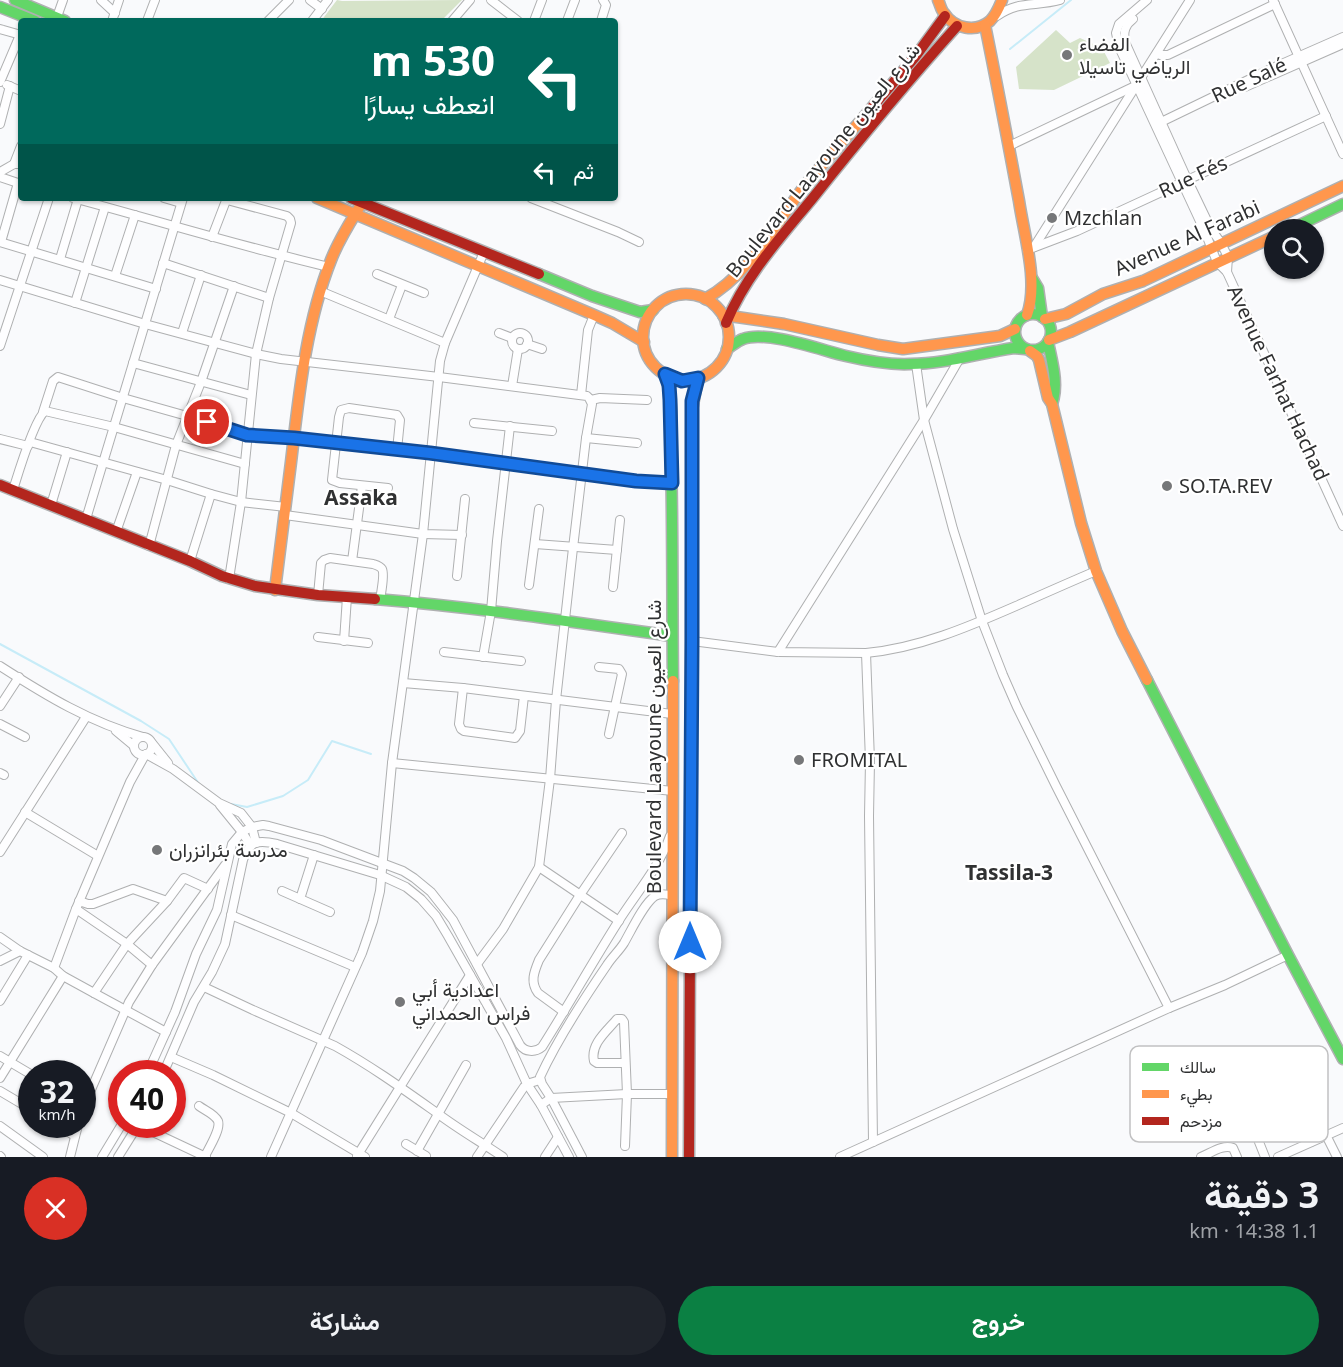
<!DOCTYPE html>
<html lang="ar">
<meta charset="utf-8">
<style>
body{margin:0;font-family:"Noto Sans",Vazirmatn,sans-serif;background:#20242c;color:#f1f3f6;direction:rtl;height:100vh;display:flex;flex-direction:column;font-size:22px;white-space:nowrap}
*{box-sizing:border-box;margin:0}
p{font-size:20px;color:#9ea1a6}
.icon{flex:none;width:33px;height:33px;fill:none;stroke:currentColor;stroke-width:2;stroke-linecap:round;stroke-linejoin:round}
.map{position:relative;height:1157px;overflow:hidden;direction:ltr}
.details{display:flex;flex-direction:column;background:#171b24;flex:1}
.details>*{flex:none}
.hud{position:absolute;left:18px;top:18px;width:600px;height:183px;border-radius:6px;box-shadow:0 2px 4px #0004;direction:rtl;background:#00695c;color:#fff;overflow:hidden}
.tools{position:absolute;left:1264px;top:219px;display:grid;gap:12px}
.tools a{display:grid;place-items:center;width:60px;height:60px;border-radius:50%;background:#171b24;box-shadow:0 2px 4px #0004;font-size:30px}
.speed{position:absolute;left:18px;top:1060px;display:flex;gap:12px;font-size:30px;font-weight:700;text-align:center}
.speed>*{display:grid;place-content:center;width:78px;height:78px;border-radius:50%;background:#171b24;box-shadow:0 2px 4px #0004;line-height:1}
.speed small{font-size:15px;font-weight:400}
.speed .limit{border:9px solid #d22;background:#fff;color:#111}
.pin{position:absolute;display:grid;place-items:center;width:51px;height:51px;color:#fff;margin:-26px;border:3px solid #fff;border-radius:50%;box-shadow:0 2px 6px #0007}
.me{position:absolute;width:66px;margin:-33px;rotate:0deg;stroke-linejoin:round;filter:drop-shadow(0 0 4px #0008)}
.turn{display:flex;align-items:center;gap:21px;height:126px;padding:0 24px;font-size:27px}
.turn .icon{width:78px;height:78px;stroke-width:2.5}
.turn b{display:block;font-size:42px;line-height:51px}
.then{display:flex;align-items:center;height:57px;padding:0 24px;background:#0003;gap:12px;font-size:22px}
.round{display:grid;place-items:center;flex:none;width:63px;height:63px;border-radius:32px;background:#20242c}
.overview{display:flex;align-items:center;justify-content:space-between;height:102px;padding:0 24px}
h1{font-size:36px;font-weight:700;line-height:45px}
.primary-button{display:flex;gap:12px;margin-top:auto;padding:12px 24px}
.primary-button a{flex:1;height:69px;border-radius:36px;background:#0b8043;color:#fff;font-size:24px;font-weight:700;line-height:69px;text-align:center}
.primary-button a+a{background:#20242c;color:#f1f3f6}
.map>svg:first-child{display:block}
.green{fill:#d6e3c9}
.lines{fill:none;stroke-linecap:round;stroke-linejoin:round}
.stream{stroke:#c7ecf8;stroke-width:2}
.street-casing{stroke:#afb0b1;stroke-width:10}
.fast-casing{stroke:#afb0b1;stroke-width:13}
.slow-casing{stroke:#afb0b1;stroke-width:13}
.jam-casing{stroke:#afb0b1;stroke-width:13}
.street{stroke:#fefeff;stroke-width:8}
.fast{stroke:#63d668;stroke-width:10}
.slow{stroke:#ff974d;stroke-width:10}
.jam{stroke:#b3261e;stroke-width:10}
.route-casing{stroke:#114b97;stroke-width:15}
.route{stroke:#1a73e8;stroke-width:10}
.poi-dot{fill:#767779;stroke:#fff;stroke-width:2}
.labels{text-anchor:middle;stroke-width:4.5;stroke-linejoin:round;paint-order:stroke}
.poi-label{font-size:20px;fill:#303132;stroke:#fff;text-anchor:start}
.street-label{font-size:20px;fill:#303132;stroke:#fff}
.neighbourhood-label{font-size:21px;font-weight:bold;fill:#303132;stroke:#fff}
.key{fill:#fff;stroke:#c1c1c2;stroke-width:1.5}
.key-label{font-size:16px;fill:#303132}
</style>
<div class="map">
<svg width="1343" height="1157" viewBox="0 0 1343 1157">
<rect width="100%" height="100%" fill="#f9fafc"/>
<g class="green">
<path d="M337 0 342 1 462 0 441 21H321Z"/>
<path d="M1056 30 1070 43 1080 38 1102 48 1110 63 1054 90 1019 89 1016 67Z"/>
</g>
<g class="lines">
<g class="stream">
<path d="M1010 49 1071 0"/>
<path d="M0 644 141 721 169 739 199 784"/>
<path d="M231 804 247 807 283 796 308 780 332 741 371 754"/>
</g>
<defs>
<g id="street">
<path d="M101 0 115 13"/>
<path d="M310 0 322 9"/>
<path d="M491 0 518 21"/>
<path d="M1147 0 1119 24 1116 33 1119 47 1205 232 1217 262 1227 272 1343 526"/>
<path d="M1273 0 1343 154"/>
<path d="M997 16C1019 0 1036 7 1060 0"/>
<path d="M57 17 63 0"/>
<path d="M1133 19C1125 25 1123 32 1125 42L1187 179 1211 229 1221 243 1228 257 1227 272"/>
<path d="M112 21 119 0"/>
<path d="M147 21 155 0"/>
<path d="M268 21 289 0"/>
<path d="M312 21 328 0"/>
<path d="M452 21 470 0"/>
<path d="M534 21 542 0"/>
<path d="M567 21 575 0"/>
<path d="M601 21 606 5 603 0"/>
<path d="M0 29 21 35"/>
<path d="M1157 53 1160 55H1168L1275 4"/>
<path d="M0 82 20 35"/>
<path d="M7 85 21 91"/>
<path d="M1245 87 1343 44"/>
<path d="M0 124 10 86"/>
<path d="M1157 124 1277 66 1343 37"/>
<path d="M1009 146 1135 86"/>
<path d="M14 164 21 146"/>
<path d="M0 172 14 164H21"/>
<path d="M0 177 21 184"/>
<path d="M73 198C159 221 243 247 329 267"/>
<path d="M164 198 181 203"/>
<path d="M531 198 618 232 639 242"/>
<path d="M227 200 287 216 290 219 291 223 269 298 256 354 241 502 229 579"/>
<path d="M212 237 227 198"/>
<path d="M0 242 156 289"/>
<path d="M1 242 18 183"/>
<path d="M1034 247 1190 0"/>
<path d="M1027 250 1077 231 1326 116"/>
<path d="M60 259 78 199"/>
<path d="M163 263 269 298"/>
<path d="M377 274 424 293"/>
<path d="M115 276 135 215"/>
<path d="M0 280 145 324 256 354 281 359 439 377 587 396 589 398 592 404 586 438 573 548 556 700 550 779 539 867 503 929 477 964"/>
<path d="M320 291 445 343"/>
<path d="M75 303 105 207"/>
<path d="M389 319 402 285"/>
<path d="M182 333 201 275"/>
<path d="M499 333 512 338"/>
<circle cx="520" cy="341" r="8"/>
<path d="M527 344 542 349"/>
<path d="M0 346 49 198"/>
<path d="M133 363 251 395"/>
<path d="M916 364 924 420 953 529 982 621 1003 675 1017 707 1056 786 1169 1008"/>
<path d="M512 386 518 349"/>
<path d="M581 395 588 330 594 315"/>
<path d="M591 400 600 398 647 400"/>
<path d="M43 412 53 381 58 377 123 398 187 416 247 435 294 438 430 453 582 474 636 481 672 483"/>
<path d="M474 423 552 431"/>
<path d="M586 438 637 443"/>
<path d="M0 439 28 446"/>
<path d="M30 442 167 480 211 494 241 502 286 507"/>
<path d="M388 488 340 483 332 480 339 417 341 410 349 408 397 415 400 420 397 450"/>
<path d="M13 490C18 474 34 420 45 411L114 427 245 464"/>
<path d="M51 505 67 452"/>
<path d="M285 515 423 534 462 535"/>
<path d="M86 519 183 198"/>
<path d="M116 532 137 472"/>
<path d="M535 544 617 550"/>
<path d="M149 546 176 445 201 382 234 286"/>
<path d="M190 561 211 494"/>
<path d="M352 561 362 486"/>
<path d="M457 576 465 499"/>
<path d="M529 585 539 509"/>
<path d="M613 587 620 520"/>
<path d="M318 595 321 563 324 560 330 558 373 564C376 565 380 566 382 569 385 574 381 593 380 600"/>
<path d="M318 637 368 643"/>
<path d="M344 641 347 597"/>
<path d="M692 641 778 652 866 653C919 648 968 627 1016 606 1043 594 1070 582 1096 571"/>
<path d="M444 652 521 661"/>
<path d="M778 652 924 420 960 358"/>
<path d="M866 653 870 761 869 816 873 1142"/>
<path d="M483 657 491 611 497 541 510 426"/>
<path d="M0 666C45 695 91 723 143 737"/>
<path d="M599 667 619 669 622 674 609 734"/>
<path d="M403 683 463 688 672 714"/>
<path d="M463 688 459 724 461 729 464 731 515 738 520 731 524 696"/>
<path d="M0 706 19 677"/>
<path d="M0 724 25 737"/>
<path d="M116 731 134 746"/>
<circle cx="143" cy="746" r="9"/>
<path d="M152 743 168 763"/>
<path d="M146 754 173 769 219 803 241 813 252 827 256 843"/>
<path d="M392 763 673 791"/>
<path d="M0 773 4 775"/>
<path d="M220 805 242 832 251 846"/>
<path d="M25 812 98 856"/>
<path d="M0 852 86 717"/>
<path d="M539 867 619 921"/>
<path d="M282 891 330 912"/>
<path d="M300 899 314 855"/>
<path d="M79 901 88 904H93L133 889 167 901"/>
<path d="M76 909 127 944 152 965"/>
<path d="M231 915 355 967"/>
<path d="M0 937 20 951 54 968 63 976 94 993 166 1032"/>
<path d="M0 961 20 951"/>
<path d="M54 968 76 909 130 782 145 755"/>
<path d="M204 987 253 1010 335 1046C371 1066 403 1089 437 1113 458 1129 481 1142 503 1157"/>
<path d="M94 993 127 944 167 901 184 878 208 889"/>
<path d="M0 1001 28 955"/>
<path d="M564 1012 538 993C530 982 534 972 539 960L580 895 622 833"/>
<path d="M0 1056 32 1075"/>
<path d="M171 1057 213 1075 291 1113 365 1157"/>
<path d="M625 1063H597L594 1061C590 1044 607 1031 617 1019H622L624 1022 627 1094 625 1146"/>
<path d="M147 1074 175 1012 196 954 217 910 232 844 242 832 252 827 263 825 269 826 321 840 403 871 414 878 431 892 453 920 520 1045C525 1052 535 1053 542 1047 568 1006 592 963 618 922 636 893 659 868 670 836"/>
<path d="M163 1074 194 1002 212 972 225 944 243 860C249 840 259 840 277 844L380 875 406 887 421 899 436 916 448 936 506 1038 527 1084 541 1105 569 1157"/>
<path d="M0 1078 63 976"/>
<path d="M0 1091 32 1110"/>
<path d="M541 1105 551 1098 627 1094H673"/>
<path d="M199 1106C204 1110 215 1114 218 1121 221 1129 209 1148 205 1156"/>
<path d="M82 1112 90 1092 129 1002 152 965 225 865"/>
<path d="M57 1125 75 1136"/>
<path d="M138 1125 206 1157"/>
<path d="M0 1126 43 1157"/>
<path d="M1326 1135 1337 1157"/>
<path d="M406 1144 426 1156"/>
<path d="M417 1151 466 1065"/>
<path d="M0 1156 1 1157"/>
<path d="M357 1156 470 975"/>
<path d="M70 1157 78 1125"/>
<path d="M102 1157 122 1124"/>
<path d="M118 1157 138 1125"/>
<path d="M271 1157 362 953 373 921 380 891 392 763 423 534 440 361 445 343 484 252"/>
<path d="M477 1157 524 1087 530 1083 540 1080"/>
<path d="M545 1157 558 1137"/>
<path d="M582 1157 551 1098 542 1084 540 1077C558 1038 583 1000 607 965 612 957 619 951 624 943 631 931 644 903 655 896 661 893 666 894 672 896"/>
<path d="M840 1157 1169 1008 1225 985 1288 955"/>
<path d="M1201 1157C1211 1153 1223 1144 1233 1148L1237 1157"/>
<path d="M1265 1157 1257 1137 1259 1133 1293 1116H1297L1301 1118 1311 1142"/>
<path d="M1278 1157 1343 1128"/>
</g>
<g id="fast">
<path d="M15 0 65 21"/>
<path d="M0 7 35 21"/>
<path d="M1289 230 1343 204"/>
<path d="M539 274 592 296 640 312 653 310"/>
<path d="M1032 278 1038 288 1042 317"/>
<circle cx="1033" cy="332" r="18"/>
<path d="M1048 342C1052 362 1059 384 1052 404"/>
<path d="M727 349C732 346 737 341 743 339 766 330 821 350 846 356 867 361 888 365 910 364 945 364 979 353 1014 348L1025 349"/>
<path d="M665 374C674 399 671 433 671 461 673 534 672 608 673 681"/>
<path d="M375 599C475 607 573 622 672 636"/>
<path d="M1147 680 1288 955 1343 1059"/>
<path d="M690 947 692 410 698 378"/>
</g>
<g id="slow">
<path d="M938 0C940 4 941 10 944 13 954 29 976 33 990 21 996 15 999 8 1002 0"/>
<path d="M985 25C997 84 1008 142 1019 201 1024 235 1039 283 1027 315"/>
<path d="M317 198 594 315 612 323 644 342"/>
<circle cx="686" cy="337" r="43"/>
<path d="M705 299C747 276 772 230 800 192 820 166 842 142 863 118"/>
<path d="M723 315 784 324 878 345 903 349 1000 336 1015 329"/>
<path d="M1045 319 1066 314 1103 294 1143 281 1343 186"/>
<path d="M1049 340 1070 332 1275 236"/>
<path d="M1030 351 1037 356 1039 360 1048 398 1052 404 1081 523 1096 571 1122 631 1147 680"/>
<path d="M275 590C280 547 286 505 291 462 299 394 306 323 331 260 339 239 351 221 362 203"/>
<path d="M672 1157 673 681"/>
</g>
<g id="jam">
<path d="M863 118 915 57 945 16"/>
<path d="M351 198 539 274"/>
<path d="M726 323C746 275 780 238 812 199 859 140 907 82 957 26"/>
<path d="M0 485 190 561 222 576 255 586 318 595 375 599"/>
<path d="M689 1157 690 947"/>
</g>
</defs>
<use href="#street" class="street-casing"/>
<use href="#fast" class="fast-casing"/>
<use href="#slow" class="slow-casing"/>
<use href="#jam" class="jam-casing"/>
<use href="#street" class="street"/>
<use href="#fast" class="fast"/>
<use href="#slow" class="slow"/>
<use href="#jam" class="jam"/>
</g>
<g class="lines">
<defs>
<path id="route" d="M207 422 247 435 294 438 430 453 636 481 672 483 670 400 669 385 665 374 682 381 698 378 692 401V641L690 942"/>
</defs>
<use href="#route" class="route-casing"/>
<use href="#route" class="route"/>
</g>
<g class="poi-dot">
<circle cx="1067" cy="55" r="6"/>
<circle cx="1052" cy="218" r="6"/>
<circle cx="1167" cy="486" r="6"/>
<circle cx="799" cy="760" r="6"/>
<circle cx="157" cy="850" r="6"/>
<circle cx="400" cy="1002" r="6"/>
</g>
<g class="labels">
<g class="poi-label">
<text x="1079" y="51">الفضاء<tspan x="1079" dy="23">الرياضي تاسيلا</tspan></text>
<text x="1064" y="225">Mzchlan</text>
<text x="1179" y="493">SO.TA.REV</text>
<text x="811" y="767">FROMITAL</text>
<text x="169" y="857">مدرسة بئرانزران</text>
<text x="412" y="997">اعدادية أبي<tspan x="412" dy="23">فراس الحمداني</tspan></text>
</g>
<g class="street-label">
<text transform="translate(1249 80) rotate(-25)" y="7">Rue Salé</text>
<text transform="translate(823 160) rotate(-51)" y="7">Boulevard Laayoune شارع العيون</text>
<text transform="translate(1193 177) rotate(-25)" y="7">Rue Fés</text>
<text transform="translate(1187 238) rotate(-24)" y="7">Avenue Al Farabi</text>
<text transform="translate(1278 383) rotate(65)" y="7">Avenue Farhat Hachad</text>
<text transform="translate(654 747) rotate(-90)" y="7">Boulevard Laayoune شارع العيون</text>
</g>
<g class="neighbourhood-label">
<text x="361" y="505">Assaka</text>
<text x="1009" y="880">Tassila-3</text>
</g>
</g>
<rect x="1130" y="1046" width="198" height="96" rx="9" class="key"/>
<rect x="1142" y="1063" width="27" height="8" fill="#63d668"/>
<rect x="1142" y="1090" width="27" height="8" fill="#ff974d"/>
<rect x="1142" y="1117" width="27" height="8" fill="#b3261e"/>
<g class="key-label">
<text x="1180" y="1073">سالك</text>
<text x="1180" y="1100">بطيء</text>
<text x="1180" y="1127">مزدحم</text>
</g>
</svg>
<div class="tools">
<a><svg class="icon" aria-label="search" viewBox="0 0 24 24"><circle cx="10" cy="10" r="6"/><path d="M15 15l6 6"/></svg></a>
</div>
<div class="speed"><div>32<small>km/h</small></div><div class="limit">40</div></div>
<div class="pin" style="left:207px;top:422px;background:#d93025"><svg class="icon" aria-label="arrive" viewBox="0 0 24 24"><path d="M6 21V4h12l-3 4 3 4H6"/></svg></div>
<svg class="me" style="left:690px;top:942px" viewBox="-20 -20 40 40"><circle r="19" fill="#fff"/><path d="M0-13L10 11 0 6-10 11z" fill="#1a73e8"/></svg>
<div class="hud">
<div class="turn"><svg class="icon" aria-label="left" viewBox="0 0 24 24"><path d="M17 20v-9H6M10 6l-5 5 5 5"/></svg><div><b>530 m</b>انعطف يسارًا</div></div>
<div class="then">ثم<svg class="icon" aria-label="left" viewBox="0 0 24 24"><path d="M17 20v-9H6M10 6l-5 5 5 5"/></svg></div>
</div>
</div>
<section class="details">
<div class="overview"><div><h1>3 دقيقة</h1><p>1.1 km · 14:38</p></div><a class="round" style="background:#d93025;color:#fff"><svg class="icon" aria-label="close" viewBox="0 0 24 24"><path d="M6 6l12 12M18 6L6 18"/></svg></a></div>
<div class="primary-button"><a>خروج</a><a>مشاركة</a></div>
</section>
